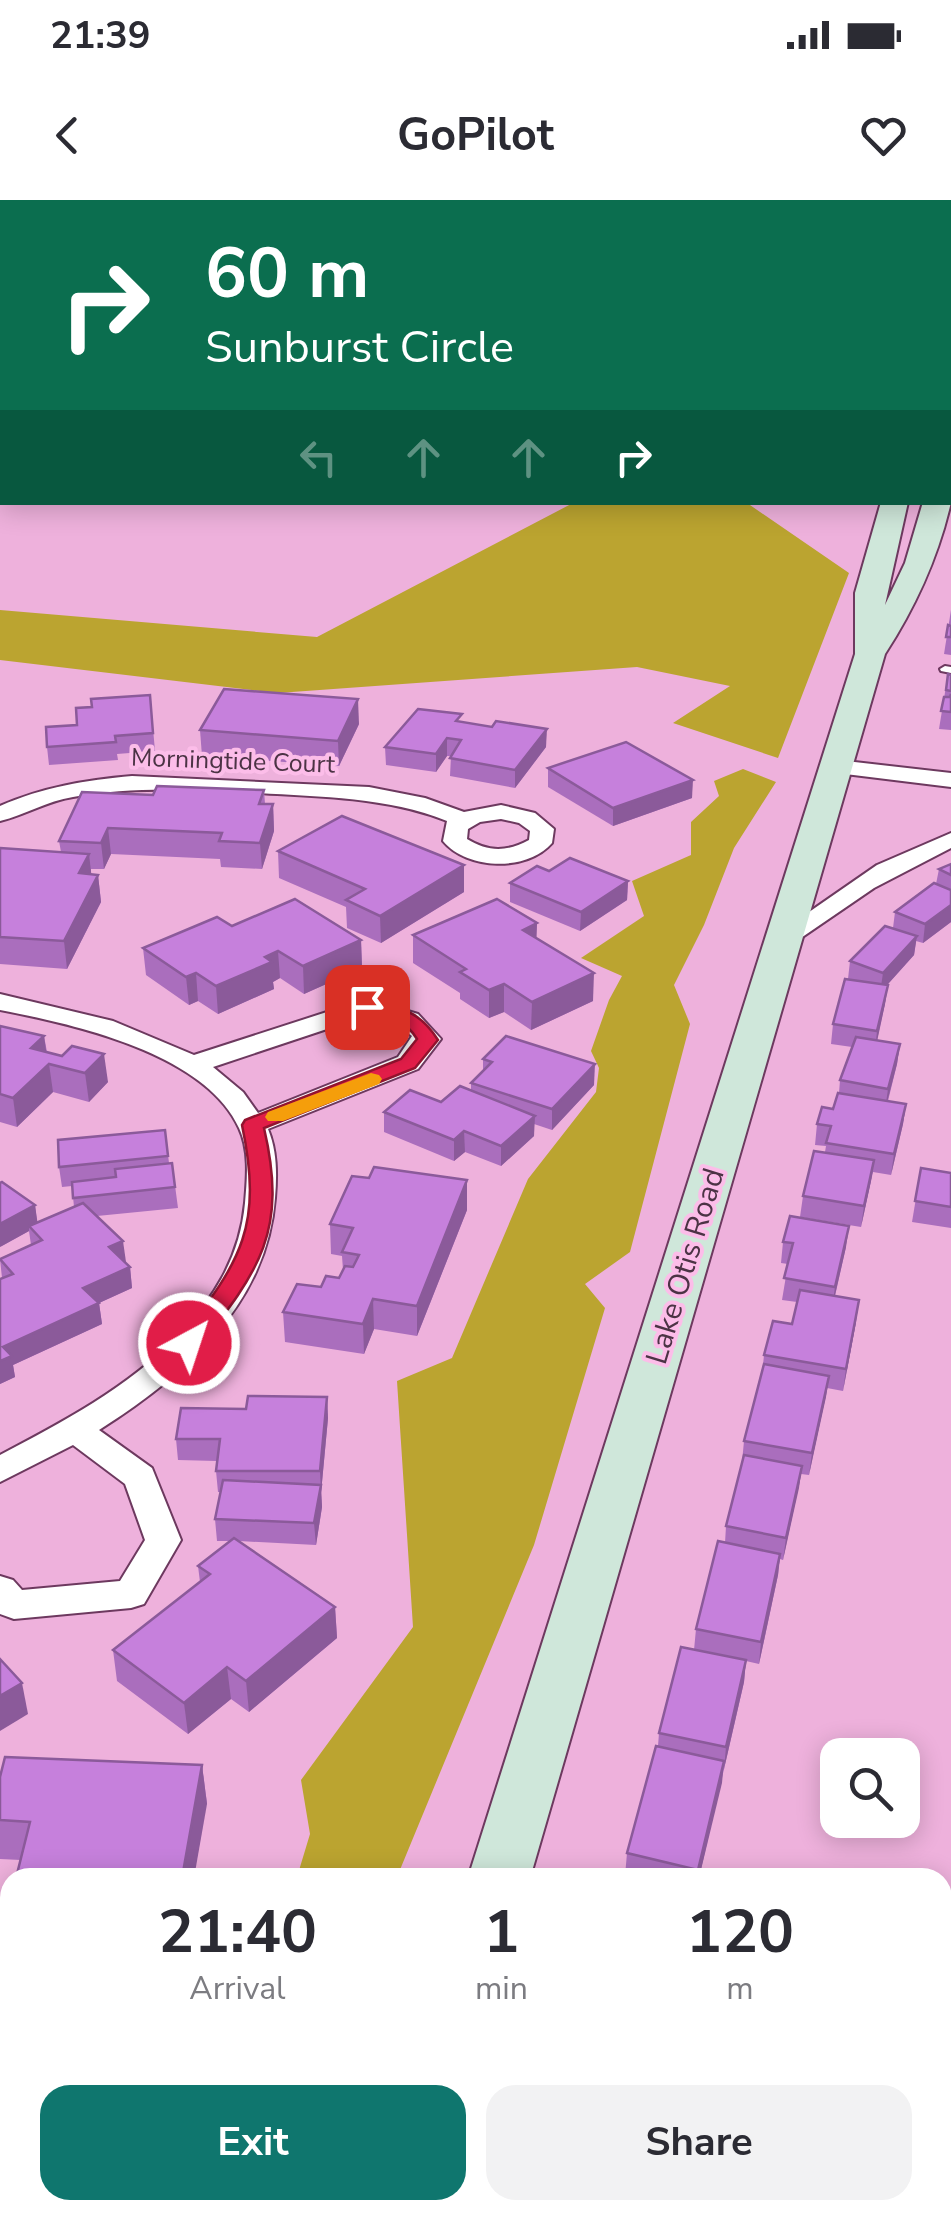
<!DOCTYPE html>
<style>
body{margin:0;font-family:"Nunito Sans",sans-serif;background:#f2f2f3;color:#2b2b33;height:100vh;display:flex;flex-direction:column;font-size:38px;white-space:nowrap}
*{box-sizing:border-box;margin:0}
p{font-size:32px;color:#7c7c81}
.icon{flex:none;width:55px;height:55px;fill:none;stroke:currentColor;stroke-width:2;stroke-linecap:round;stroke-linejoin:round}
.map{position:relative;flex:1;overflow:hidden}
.side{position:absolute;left:0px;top:1668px;width:952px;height:352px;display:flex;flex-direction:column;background:#fff;border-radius:30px 30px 0 0;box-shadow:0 5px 25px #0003}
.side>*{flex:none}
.top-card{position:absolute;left:0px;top:0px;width:952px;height:305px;box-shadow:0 5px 25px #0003;background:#0b6e4f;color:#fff;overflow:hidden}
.fabs{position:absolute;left:820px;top:1538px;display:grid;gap:20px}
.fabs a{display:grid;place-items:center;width:100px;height:100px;border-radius:20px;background:#fff;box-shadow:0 5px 25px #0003;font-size:50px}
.pin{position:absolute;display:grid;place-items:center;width:85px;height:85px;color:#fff;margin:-42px;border-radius:20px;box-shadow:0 5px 15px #0006}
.me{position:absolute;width:110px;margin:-55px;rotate:40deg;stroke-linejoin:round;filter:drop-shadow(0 0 8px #0008)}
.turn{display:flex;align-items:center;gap:35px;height:210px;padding:0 40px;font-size:45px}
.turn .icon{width:130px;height:130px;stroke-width:2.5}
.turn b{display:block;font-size:70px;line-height:85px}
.lanes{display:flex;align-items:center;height:95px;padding:0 40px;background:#0003;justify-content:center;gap:50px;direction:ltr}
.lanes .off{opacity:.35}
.eta{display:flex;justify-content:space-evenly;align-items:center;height:170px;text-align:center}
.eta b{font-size:60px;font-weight:700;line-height:70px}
.primary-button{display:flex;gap:20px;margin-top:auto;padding:20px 40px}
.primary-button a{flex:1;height:115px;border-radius:30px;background:#0f766e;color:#fff;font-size:40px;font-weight:700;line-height:115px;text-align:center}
.primary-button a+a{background:#f2f2f3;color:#2b2b33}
.status{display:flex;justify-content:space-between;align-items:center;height:70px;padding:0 50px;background:#fff;direction:ltr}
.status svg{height:28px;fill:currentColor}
header{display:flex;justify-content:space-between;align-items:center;height:130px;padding:0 40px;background:#fff;font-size:45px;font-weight:700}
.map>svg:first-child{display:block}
.green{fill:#bba430}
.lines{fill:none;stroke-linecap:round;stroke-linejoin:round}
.stream{fill:#db7ac2;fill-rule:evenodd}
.taxiway{fill:#b383a5;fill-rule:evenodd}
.lane-casing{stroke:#6d395f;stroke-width:4}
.street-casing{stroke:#6d395f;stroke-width:4}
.secondary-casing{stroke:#6d395f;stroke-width:4}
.lane{fill:#fff;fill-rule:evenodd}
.street{fill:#fff;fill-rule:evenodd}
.secondary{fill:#cfe7da;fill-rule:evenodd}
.wall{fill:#aa6ebd}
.shaded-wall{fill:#8b5a9a}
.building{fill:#c680dc;stroke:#8b5a9a;stroke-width:2.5}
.route{fill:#e11d48;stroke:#92132f;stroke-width:2.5}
.slow{fill:#f59e0b}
.labels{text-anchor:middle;stroke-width:8;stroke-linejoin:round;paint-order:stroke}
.far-street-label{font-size:25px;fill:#4c3345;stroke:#fcbde9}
.street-label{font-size:30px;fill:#4c3345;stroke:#fcbde9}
</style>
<div class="status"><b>21:39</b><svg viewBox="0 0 49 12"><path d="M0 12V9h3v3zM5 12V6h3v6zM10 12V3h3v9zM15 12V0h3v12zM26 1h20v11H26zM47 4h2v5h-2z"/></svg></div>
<header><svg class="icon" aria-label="back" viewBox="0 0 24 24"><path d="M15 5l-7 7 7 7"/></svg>GoPilot<svg class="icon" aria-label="heart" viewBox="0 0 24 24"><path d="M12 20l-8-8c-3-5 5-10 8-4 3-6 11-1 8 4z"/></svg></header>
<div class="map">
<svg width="951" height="2018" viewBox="0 0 951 2018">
<rect width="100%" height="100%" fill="#eeb1dc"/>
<g class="green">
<path d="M573 303H747L849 373 778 558 673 523 730 486 637 467 278 493 0 460V410L317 437Z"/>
<path d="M743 569 776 582 734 648 704 725 674 785 690 824 630 1052 585 1084 605 1108 534 1345 397 1677H297L310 1634 301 1580 413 1427 397 1181 452 1158 528 979 596 892 599 868 591 851 609 800 622 776 581 758 644 716 632 681 691 655V622L719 596 714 581Z"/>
</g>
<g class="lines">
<rect class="stream" x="0" y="220" width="2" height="4"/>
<path class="taxiway" d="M485 0H599L484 2Z"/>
<defs>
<g id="lane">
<rect x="950" y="70" width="1" height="4"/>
<path d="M945 466 951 467V473L941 471 940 469Z"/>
</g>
<g id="street">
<rect x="0" y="83" width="2" height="8"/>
<path d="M951 171V182H950V171Z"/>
<path d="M951 220V234H950V220Z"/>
<path d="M837 560 951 573V587L829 572 826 567 829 562Z"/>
<path d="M132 576 369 587 425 598 464 612 501 605 535 613 554 629 552 643C527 672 467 670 443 641L447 621C388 597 321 597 258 593 196 590 134 586 73 597 47 601 25 615 0 621V606C43 587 86 580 132 576ZM501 619 519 623 530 631 529 640C507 652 488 652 467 639L468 629 480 622Z"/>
<path d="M951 633V648L874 688 795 742H777L773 737 877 665Z"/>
<path d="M0 794 113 821 194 855 367 799 418 814 441 839 418 869 268 929C277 951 277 974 275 998 267 1105 184 1176 99 1230L152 1268 181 1340 144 1404 131 1408 14 1419 0 1414V1376L13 1380 22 1390 120 1381 145 1340 125 1284 73 1245 0 1282V1255C63 1222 127 1188 177 1137 214 1099 240 1057 245 1003 247 979 250 951 239 928 205 853 73 824 0 810ZM369 815 392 821 412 836 398 857 258 913 243 892 213 867Z"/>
</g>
<g id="secondary">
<rect x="0" y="194" width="2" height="14"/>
<rect x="950" y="263" width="1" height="17"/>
<path d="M950 301 951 302C938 358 916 406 885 454L530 1678H468L855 454V393L881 302H908L885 405 905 363 923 302Z"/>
<path d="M362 2010H432L430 2018H360Z"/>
</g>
</defs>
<use href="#lane" class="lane-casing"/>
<use href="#street" class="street-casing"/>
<use href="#secondary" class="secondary-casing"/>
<use href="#lane" class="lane"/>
<use href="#street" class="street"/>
<use href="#secondary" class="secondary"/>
</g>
<g class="wall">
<path d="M951 410V455L944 454Z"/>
<path d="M948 474 951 475V530L939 529Z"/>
<path d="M150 495 155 551 117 554 118 560 49 565 47 547 77 525 92 507Z"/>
<path d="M462 522 546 547 515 588 450 576 451 556H447L436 572 386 565 385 547Z"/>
<path d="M359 524 339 566 202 556 200 530Z"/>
<path d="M548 568 692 598 613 626 548 587Z"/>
<path d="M264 590 265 604H273L274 631 262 669 221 667 220 659 111 654 104 669H91V674L98 675 101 702 67 769 0 764V648L61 652 59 641 153 595Z"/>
<path d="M278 651 464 665V692L381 743 347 728 346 707 279 678Z"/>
<path d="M951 664V722L923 743 916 741 914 755 887 785 885 804 877 840 900 844 897 864 888 901 906 904 903 924 891 975 873 972 861 1027 800 1017 803 996 825 952 826 946 815 945 817 924 833 909 839 893 840 880 852 847 831 844 833 824 848 779 850 761 893 728 895 712 936 684 939 669Z"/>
<path d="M549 671 628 681 627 700 580 731 510 702V683Z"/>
<path d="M537 723 536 738 593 801 531 830 504 812 489 818 460 799V793L413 763V735Z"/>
<path d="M361 740 362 768 304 794 280 778 273 782 274 789 218 814 198 801 189 805 146 775 143 748Z"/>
<path d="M0 826 44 836 47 852 108 882 89 902 53 892 17 927 0 922Z"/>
<path d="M483 859 594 885 552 930 534 924V936L501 966 465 952 454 961 384 932V912L441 902 471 891V883L483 871Z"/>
<path d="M165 930 169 963H172L178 1008 97 1016 125 1062 130 1067 132 1088 99 1103 102 1124 13 1165 15 1177 0 1184V1079L2 1078 0 1059 31 1045 29 1031 0 1047 35 1005 37 1022 74 1007 72 986 62 987 59 967Z"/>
<path d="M921 968 951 973V1028L912 1022Z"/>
<path d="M467 1010 417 1136 374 1129 364 1154 285 1142 283 1112 321 1087 339 1078 343 1070 342 1056 331 1054 330 1024Z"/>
<path d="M783 1042 846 1047 835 1096 856 1122 843 1191 827 1188 809 1275 801 1274 783 1360 780 1359 778 1375 759 1464 746 1461 744 1482 699 1678H634L625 1676 627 1653 658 1546 659 1533 694 1450 696 1429 725 1343 726 1326 742 1262 744 1241 763 1165 764 1155 792 1124 797 1102 782 1100 788 1064 781 1063Z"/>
<path d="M327 1197 328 1218 321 1293 322 1307 316 1345 239 1341 335 1407 337 1438 249 1512 231 1499 188 1534 117 1481 113 1450 200 1382 198 1366 230 1341H217L215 1319 221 1292H218L216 1271 217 1261 178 1260 176 1239 246 1209Z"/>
<path d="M202 1565 207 1604 21 1660 0 1659V1577Z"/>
<path d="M10 1702V1901L0 1900V1742Z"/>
</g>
<g class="shaded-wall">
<path d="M358 499 359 524 339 566 338 541Z"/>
<path d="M547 529 546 547 515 588V570Z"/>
<path d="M447 538V556L436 572V554Z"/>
<path d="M693 580 692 598 613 626V608Z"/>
<path d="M273 604 274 631 262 669 260 643Z"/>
<path d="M108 628 111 654 104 669 101 643Z"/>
<path d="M89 654 92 680 79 673Z"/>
<path d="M464 665V692L381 743 380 716Z"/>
<path d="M98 675 101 702 67 769 64 741Z"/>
<path d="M628 681 627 700 580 731 581 712Z"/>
<path d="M951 705V722L923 743 925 724Z"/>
<path d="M537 723 536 751 523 730Z"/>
<path d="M917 736 914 755 880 793 883 773Z"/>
<path d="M361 740 362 768 304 794 303 766Z"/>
<path d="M278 751 280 778 273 782 274 789 218 814 216 786 265 757Z"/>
<path d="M196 773 198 801 189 805 186 777Z"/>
<path d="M594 773 593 801 531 830 532 802Z"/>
<path d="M504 784V812L489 818V790Z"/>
<path d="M888 785 885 804 875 851 877 831Z"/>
<path d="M44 836 48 864 31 848Z"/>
<path d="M900 844 897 864 885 910 888 889Z"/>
<path d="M104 854 108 882 89 902 85 873Z"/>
<path d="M49 864 53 892 17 927 13 898Z"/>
<path d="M595 864 594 885 552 930V909Z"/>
<path d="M906 904 903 924 891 975 894 954Z"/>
<path d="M535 916 534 936 501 966V946Z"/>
<path d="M464 931 465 952 454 961V940Z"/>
<path d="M874 960 871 981 861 1027 864 1006Z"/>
<path d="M467 980V1010L417 1136V1106Z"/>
<path d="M35 1005 38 1026H29V1031L0 1047V1024Z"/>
<path d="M849 1026 846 1047 832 1108 835 1087Z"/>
<path d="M123 1041 126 1062 112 1068 109 1047Z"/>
<path d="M130 1067 132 1088 99 1103 102 1124 13 1165 15 1177 0 1184V1161L3 1147 83 1088Z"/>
<path d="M373 1099 374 1129 364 1154 363 1124Z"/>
<path d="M859 1100 856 1122 843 1191 846 1169Z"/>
<path d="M829 1176 826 1197 809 1275 812 1253Z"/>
<path d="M327 1197 328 1218 321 1293 320 1271Z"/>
<path d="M802 1266 799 1288 783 1360 786 1338Z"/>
<path d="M321 1285 322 1307 316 1345 314 1323Z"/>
<path d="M780 1354 778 1375 759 1464 761 1442Z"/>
<path d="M335 1407 337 1438 249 1512 246 1481Z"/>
<path d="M746 1460 744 1482 724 1569 726 1547Z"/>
<path d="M227 1467 231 1499 188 1534 184 1503Z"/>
<path d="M22 1483 28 1514 0 1531V1496Z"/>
<path d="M724 1561 722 1583 699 1678H697Z"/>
<path d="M202 1565 207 1604 194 1678H182Z"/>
</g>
<g class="building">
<path d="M948 425 951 426V437H946Z"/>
<path d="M948 474 951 475V491L946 490Z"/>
<path d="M224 489 358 499 338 541 200 530Z"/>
<path d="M951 494V512L941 511 944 497H950Z"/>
<path d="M150 495 153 533 115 536 116 542 47 547 46 527 77 525 76 508 92 507 91 499Z"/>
<path d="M418 509 462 514 456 521 492 527 496 521 547 529 515 570 450 558 461 540 447 538 436 554 385 547Z"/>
<path d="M626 542 693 580 613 608 548 568Z"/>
<path d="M157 586 264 590 259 604H273L260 643 219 641 222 633 108 628 101 643 59 641 82 592 153 595Z"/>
<path d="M342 616 464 665 380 716 346 700 365 689 278 651Z"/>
<path d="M0 648 89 654 79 673 98 675 64 741 0 737Z"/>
<path d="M570 658 628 681 581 712 510 683 537 666 549 671Z"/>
<path d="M951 664V675L939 669Z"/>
<path d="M934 683 951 690V705L925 724 895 712Z"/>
<path d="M295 699 361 740 303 766 278 751 265 757 272 762 216 786 196 773 186 777 143 748 217 717 232 726Z"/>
<path d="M497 699 537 723 523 730 594 773 532 802 504 784 489 790 460 772 466 769 413 735Z"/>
<path d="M885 726 917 736 883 773 850 761Z"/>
<path d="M845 779 888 785 877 831 833 824Z"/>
<path d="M0 826 44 836 31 848 62 856 72 846 104 854 85 873 49 864 13 898 0 894Z"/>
<path d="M506 836 595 864 552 909 471 883 492 862 483 859Z"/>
<path d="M856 837 900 844 888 889 840 880Z"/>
<path d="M460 886 535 916 501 946 464 931 454 940 384 912 410 890 441 902Z"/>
<path d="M838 893 906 904 894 954 826 943 831 926 817 924 822 907 833 909Z"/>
<path d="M165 930 168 956 59 967 58 940Z"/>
<path d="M814 951 874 960 864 1006 803 996Z"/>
<path d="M172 963 175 987 73 998 72 982 116 977 115 969Z"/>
<path d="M374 967 467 980 417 1106 373 1099 363 1124 283 1112 297 1084 321 1087 326 1076 339 1078 345 1066 353 1067 359 1055 342 1052 353 1028 330 1024 352 976 369 978Z"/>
<path d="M921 968 951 973V1007L915 1001Z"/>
<path d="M2 982 35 1005 0 1024V983Z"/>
<path d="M83 1003 123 1041 109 1047 130 1067 83 1088 99 1103 3 1147 12 1156 0 1161V1079L13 1074 0 1059 42 1040 29 1026Z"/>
<path d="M790 1016 849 1026 835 1087 784 1078 793 1043 783 1042Z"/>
<path d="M800 1090 859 1100 846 1169 764 1155 773 1121 792 1124Z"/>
<path d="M764 1164 829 1176 812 1253 744 1241Z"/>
<path d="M248 1196 327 1197 320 1271H216L220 1239H176L181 1208 246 1209Z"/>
<path d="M744 1255 802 1266 786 1338 726 1326Z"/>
<path d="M223 1280 321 1285 314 1323 215 1319Z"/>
<path d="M234 1338 335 1407 246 1481 227 1467 184 1503 113 1450 210 1374 198 1366Z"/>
<path d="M718 1341 780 1354 761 1442 696 1429Z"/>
<path d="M681 1447 746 1460 726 1547 659 1533Z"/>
<path d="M0 1459 22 1483 0 1496Z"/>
<path d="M656 1546 724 1561 698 1670 627 1653Z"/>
<path d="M5 1557 202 1565 182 1678H16L30 1622 0 1620V1577Z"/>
<path d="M10 1702V1863H0V1742Z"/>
<path d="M539 2010H619L617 2018H537Z"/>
</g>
<path class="route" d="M367 801C399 806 420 811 438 840L415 868 264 928C288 1031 260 1070 198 1148H181L177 1143 181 1137C242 1061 263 1025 242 925L245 920 401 859 417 839C404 817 383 816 360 811L357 807Z"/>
<path class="slow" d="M371 873 379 875 382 879 379 884 283 921H268L265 917 268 912Z"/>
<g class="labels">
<g class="far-street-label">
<text transform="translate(233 560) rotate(2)" y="9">Morningtide Court</text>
</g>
<g class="street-label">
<text transform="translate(685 1066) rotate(-73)" y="10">Lake Otis Road</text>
</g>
</g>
</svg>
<div class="fabs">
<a><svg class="icon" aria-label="search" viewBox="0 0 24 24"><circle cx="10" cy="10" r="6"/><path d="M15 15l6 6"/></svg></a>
</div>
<div class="pin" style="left:367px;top:807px;background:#d93025"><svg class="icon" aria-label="arrive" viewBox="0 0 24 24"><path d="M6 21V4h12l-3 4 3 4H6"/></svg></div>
<svg class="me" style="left:189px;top:1143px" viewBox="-20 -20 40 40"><circle r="17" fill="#e11d48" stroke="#fff" stroke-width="3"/><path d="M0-11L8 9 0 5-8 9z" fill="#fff"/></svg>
<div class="top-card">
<div class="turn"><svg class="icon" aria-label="right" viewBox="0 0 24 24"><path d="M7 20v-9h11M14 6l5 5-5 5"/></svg><div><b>60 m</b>Sunburst Circle</div></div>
<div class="lanes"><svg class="icon off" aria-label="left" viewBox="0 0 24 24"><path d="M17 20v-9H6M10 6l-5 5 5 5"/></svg><svg class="icon off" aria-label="ahead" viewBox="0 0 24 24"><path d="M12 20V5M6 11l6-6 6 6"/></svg><svg class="icon off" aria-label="ahead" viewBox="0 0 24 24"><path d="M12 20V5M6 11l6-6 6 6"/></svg><svg class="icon" aria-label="right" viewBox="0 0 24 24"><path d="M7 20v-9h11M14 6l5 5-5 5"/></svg></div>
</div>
<section class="side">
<div class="eta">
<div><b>21:40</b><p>Arrival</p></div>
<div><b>1</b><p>min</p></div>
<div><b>120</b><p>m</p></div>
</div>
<div class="primary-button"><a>Exit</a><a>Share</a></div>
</section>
</div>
